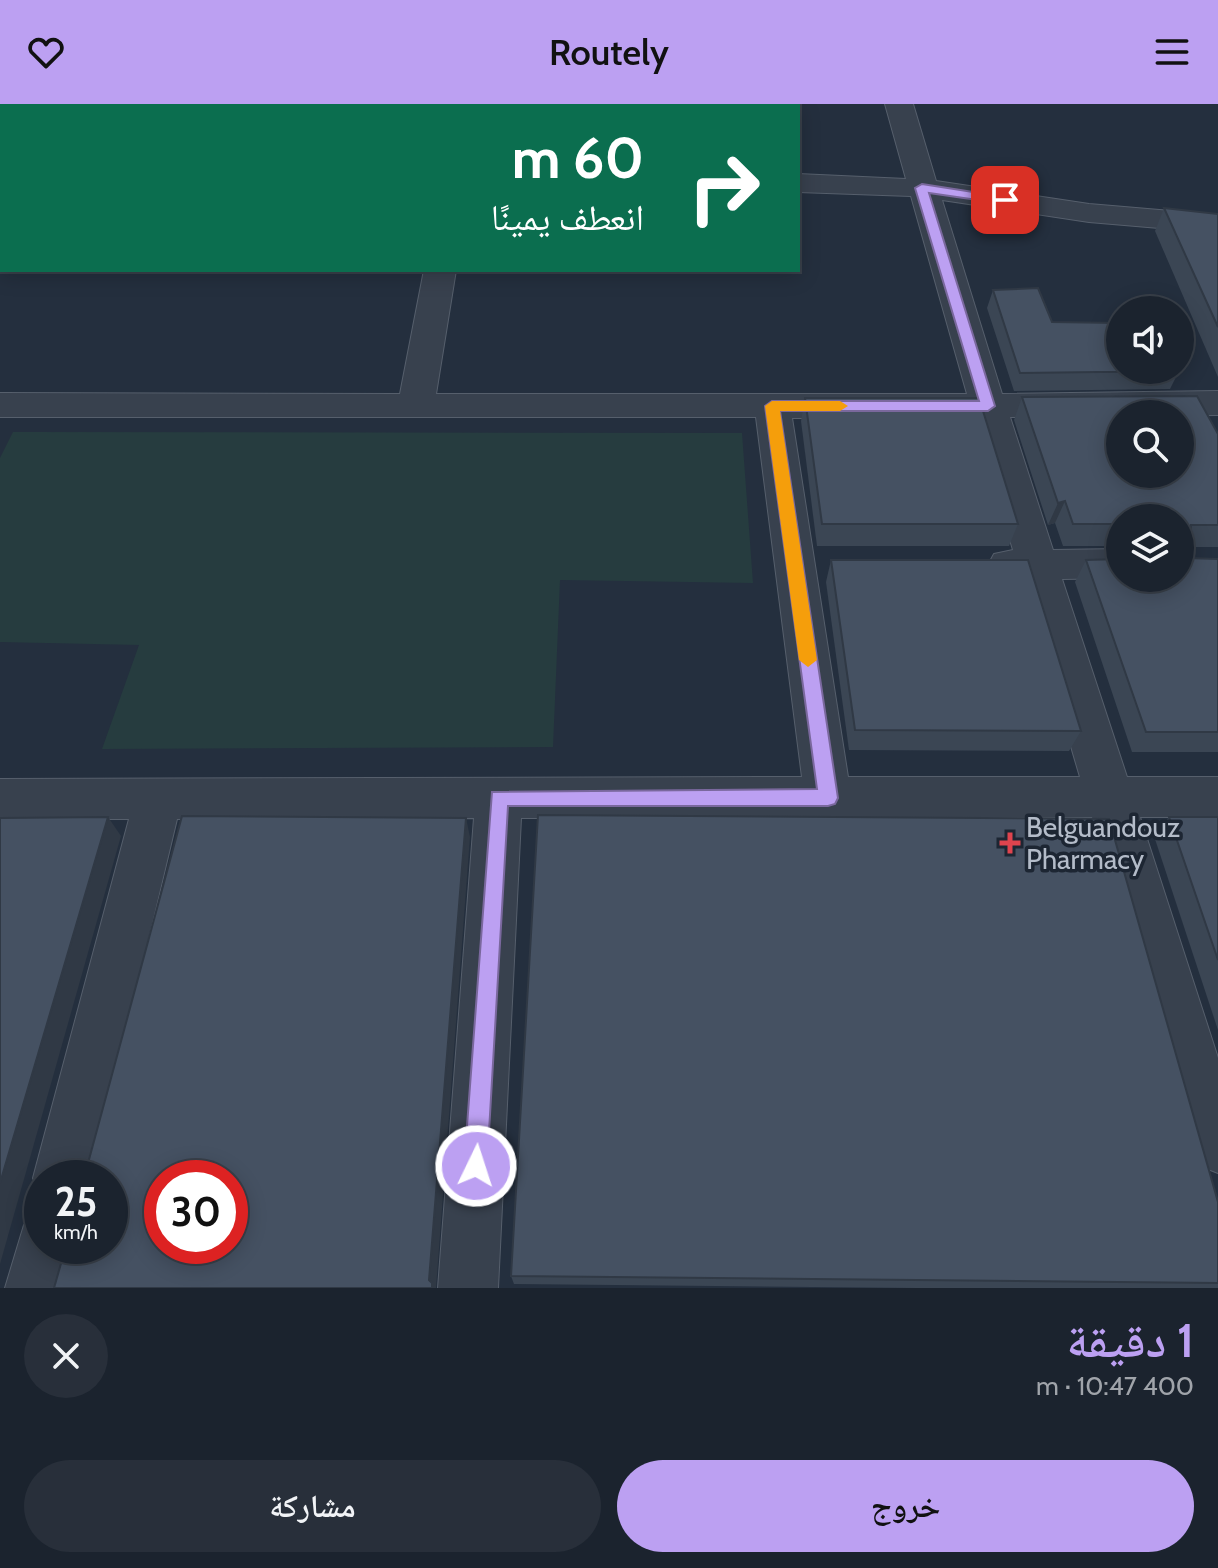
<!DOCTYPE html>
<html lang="ar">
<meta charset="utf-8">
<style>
body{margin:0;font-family:Cabin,"Noto Naskh Arabic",sans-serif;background:#282f3a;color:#f1f3f6;direction:rtl;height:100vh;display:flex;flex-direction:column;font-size:30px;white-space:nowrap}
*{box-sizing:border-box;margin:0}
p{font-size:26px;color:#a0a4aa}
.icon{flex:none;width:44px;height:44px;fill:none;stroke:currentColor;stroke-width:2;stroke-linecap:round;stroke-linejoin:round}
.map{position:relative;height:1184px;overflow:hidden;direction:ltr}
.drawer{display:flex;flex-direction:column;background:#1b232e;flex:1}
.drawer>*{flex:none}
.guide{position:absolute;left:0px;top:0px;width:800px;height:168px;box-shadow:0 4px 20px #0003,0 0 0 2px #39404a;direction:rtl;background:#0b6e4f;color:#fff;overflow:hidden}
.fabs{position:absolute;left:1106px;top:192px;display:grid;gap:16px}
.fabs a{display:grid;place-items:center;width:88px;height:88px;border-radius:50%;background:#1b232e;box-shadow:0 4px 20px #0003,0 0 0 2px #39404a;font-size:40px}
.speed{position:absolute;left:24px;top:1056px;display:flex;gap:16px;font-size:40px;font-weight:700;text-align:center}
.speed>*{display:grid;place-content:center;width:104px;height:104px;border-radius:50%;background:#1b232e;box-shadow:0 4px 20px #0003,0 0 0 2px #39404a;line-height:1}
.speed small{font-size:20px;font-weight:400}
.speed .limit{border:12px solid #d22;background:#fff;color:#111}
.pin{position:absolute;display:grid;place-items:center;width:68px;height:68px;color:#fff;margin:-34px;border-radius:16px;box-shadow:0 4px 12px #0006}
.me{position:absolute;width:88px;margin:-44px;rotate:4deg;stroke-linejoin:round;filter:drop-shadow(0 0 6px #0008)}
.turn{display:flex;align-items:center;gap:28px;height:168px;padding:0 24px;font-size:36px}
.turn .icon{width:104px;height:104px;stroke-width:2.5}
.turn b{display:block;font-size:56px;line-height:68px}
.round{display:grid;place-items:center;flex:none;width:84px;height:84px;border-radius:42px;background:#282f3a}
.overview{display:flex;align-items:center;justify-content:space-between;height:136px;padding:0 24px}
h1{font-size:48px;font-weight:600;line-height:60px;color:#bca0f2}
.button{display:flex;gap:16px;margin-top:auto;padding:16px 24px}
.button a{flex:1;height:92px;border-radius:48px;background:#bca0f2;color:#111;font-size:32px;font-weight:600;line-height:92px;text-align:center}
.button a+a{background:#282f3a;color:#f1f3f6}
header{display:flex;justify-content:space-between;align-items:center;height:104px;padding:0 24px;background:#bca0f2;color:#111;font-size:36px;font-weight:600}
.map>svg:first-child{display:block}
.green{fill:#263c3f}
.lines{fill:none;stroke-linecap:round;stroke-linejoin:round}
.minor-casing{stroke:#565f6c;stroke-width:2}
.minor{fill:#38414e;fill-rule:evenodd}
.wall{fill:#3b4654}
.shaded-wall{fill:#303945}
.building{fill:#455162;stroke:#303945;stroke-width:2;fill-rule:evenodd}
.route{fill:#bca0f2;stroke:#7a689d;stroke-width:2}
.slow{fill:#f59e0b}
.health-dot{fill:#e0444e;stroke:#1d2633;stroke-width:3}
.labels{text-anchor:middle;stroke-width:7;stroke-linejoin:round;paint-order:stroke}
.poi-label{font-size:28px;fill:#b4bcc9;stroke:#1d2633;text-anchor:start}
</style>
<header><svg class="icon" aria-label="menu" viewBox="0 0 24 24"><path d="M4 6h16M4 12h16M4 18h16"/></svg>Routely<svg class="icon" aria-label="heart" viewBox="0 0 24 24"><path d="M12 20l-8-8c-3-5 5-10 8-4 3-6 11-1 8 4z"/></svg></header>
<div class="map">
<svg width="1218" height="1184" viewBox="0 0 1218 1184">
<rect width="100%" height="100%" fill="#242f3e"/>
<path class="green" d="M13 328 742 329 753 479 560 476 553 643 102 645 139 541 0 538V354Z"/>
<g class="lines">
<defs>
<g id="minor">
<path d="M0 0H33L2 2 0 9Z"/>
<rect x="92" y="0" width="28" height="2"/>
<rect x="258" y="0" width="28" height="2"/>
<rect x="430" y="0" width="28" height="2"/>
<rect x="596" y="0" width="28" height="2"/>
<path d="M885 0H913L936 77 1089 100 1218 111V129L1089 118 942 96 1002 290 1218 287V311L1010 313 1053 446 1120 445V474H1123L1062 475 1127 673H1218V713H1140L1218 954V1069L1198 1061 1190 1041 1092 713 521 714 498 1184H438L474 714 177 715 91 1074H42V1094L33 1074 129 715H0V675L802 673 756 313H0V289L400 290 424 166H456L436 290H967L911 92 798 88V70L906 75ZM792 314H974L1013 446 994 450 988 461 994 472 1022 476 1080 673H848Z"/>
<rect x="0" y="36" width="2" height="18"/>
<path d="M42 1113V1142H75L65 1184H5L24 1121Z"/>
</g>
</defs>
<use href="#minor" class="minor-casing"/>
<use href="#minor" class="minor"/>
</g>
<g class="wall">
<path d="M1164 104 1218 110V273L1155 127Z"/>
<path d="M993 186 1052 218 1179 267 1170 285 1014 287 987 204Z"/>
<path d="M1022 293 1218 330V443H1189L1188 454 1218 455V648H1132L1075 478 1086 456 1120 474 1180 414H1120V442H1063L1055 419 1048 421 1014 316Z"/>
<path d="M805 294 1018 420 1009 442H817L801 317Z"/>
<path d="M831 456 1081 627 1069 647 849 646 826 478Z"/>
<path d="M1169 713H1218V926L1154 732Z"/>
<path d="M1218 1098V1184H915L514 1180 511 1172Z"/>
</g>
<g class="shaded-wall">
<path d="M1065 397 1055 419 1048 421 1058 399Z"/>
<path d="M108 713 121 732 0 1160V1079Z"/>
<path d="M466 714 470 733 436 1184H432L429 1176Z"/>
</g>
<g class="building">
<path d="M1164 104 1218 110V223Z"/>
<path d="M1038 184 1052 218 1120 219V266H1178L1179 267 1020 269 993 186Z"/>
<path d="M1197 292 1218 330V421H1191L1188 454 1218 455V628H1146L1086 456 1120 455V474H1180V414H1120V420H1073L1065 397 1058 399 1022 293ZM1120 310H1180V370H1120Z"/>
<path d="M805 294H979L1018 420H822Z"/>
<path d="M831 456H1028L1081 627 855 626Z"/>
<path d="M538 711 1109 715 1218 1098V1179L511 1172Z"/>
<path d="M182 712 466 714 429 1176 432 1179V1184H54L66 1142H110V1074H84ZM162 1074H230V1142H162Z"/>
<path d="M108 713 0 1079V714Z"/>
<path d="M1169 713H1218V856Z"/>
</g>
<path class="route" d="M922 80 1005 93 1012 96 1005 100 929 89 995 302 988 307H780L838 694 835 700 828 702H508L487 1062 484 1070 476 1073 467 1070 464 1062 492 688 817 685 765 302 772 297H979L915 84Z"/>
<path class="slow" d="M772 297H840L848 302 840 307H780L817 556 808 563 799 556 765 302Z"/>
<path class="health-dot" d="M1006 727h8v8h8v8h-8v8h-8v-8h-8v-8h8z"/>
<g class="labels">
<g class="poi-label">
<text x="1026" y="733">Belguandouz<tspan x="1026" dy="32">Pharmacy</tspan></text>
</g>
</g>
</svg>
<div class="fabs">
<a><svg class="icon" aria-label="sound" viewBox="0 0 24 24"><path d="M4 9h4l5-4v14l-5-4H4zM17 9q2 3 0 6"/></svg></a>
<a><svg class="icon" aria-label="search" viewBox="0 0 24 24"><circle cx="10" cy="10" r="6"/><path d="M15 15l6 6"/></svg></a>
<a><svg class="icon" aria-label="layers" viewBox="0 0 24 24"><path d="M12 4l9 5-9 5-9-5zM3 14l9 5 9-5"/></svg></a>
</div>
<div class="speed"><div>25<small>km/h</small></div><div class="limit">30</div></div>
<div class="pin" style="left:1005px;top:96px;background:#d93025"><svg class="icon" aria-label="arrive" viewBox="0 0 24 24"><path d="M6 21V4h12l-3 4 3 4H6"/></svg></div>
<svg class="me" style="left:476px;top:1062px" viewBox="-20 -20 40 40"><circle r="17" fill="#bca0f2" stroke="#fff" stroke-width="3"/><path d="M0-11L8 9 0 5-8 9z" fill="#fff"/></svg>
<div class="guide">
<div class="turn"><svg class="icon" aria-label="right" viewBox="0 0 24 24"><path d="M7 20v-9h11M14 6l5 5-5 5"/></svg><div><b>60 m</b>انعطف يمينًا</div></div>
</div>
</div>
<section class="drawer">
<div class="overview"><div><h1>1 دقيقة</h1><p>400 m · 10:47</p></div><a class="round"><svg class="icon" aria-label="close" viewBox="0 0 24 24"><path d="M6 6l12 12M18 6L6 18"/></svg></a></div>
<div class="button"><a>خروج</a><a>مشاركة</a></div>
</section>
